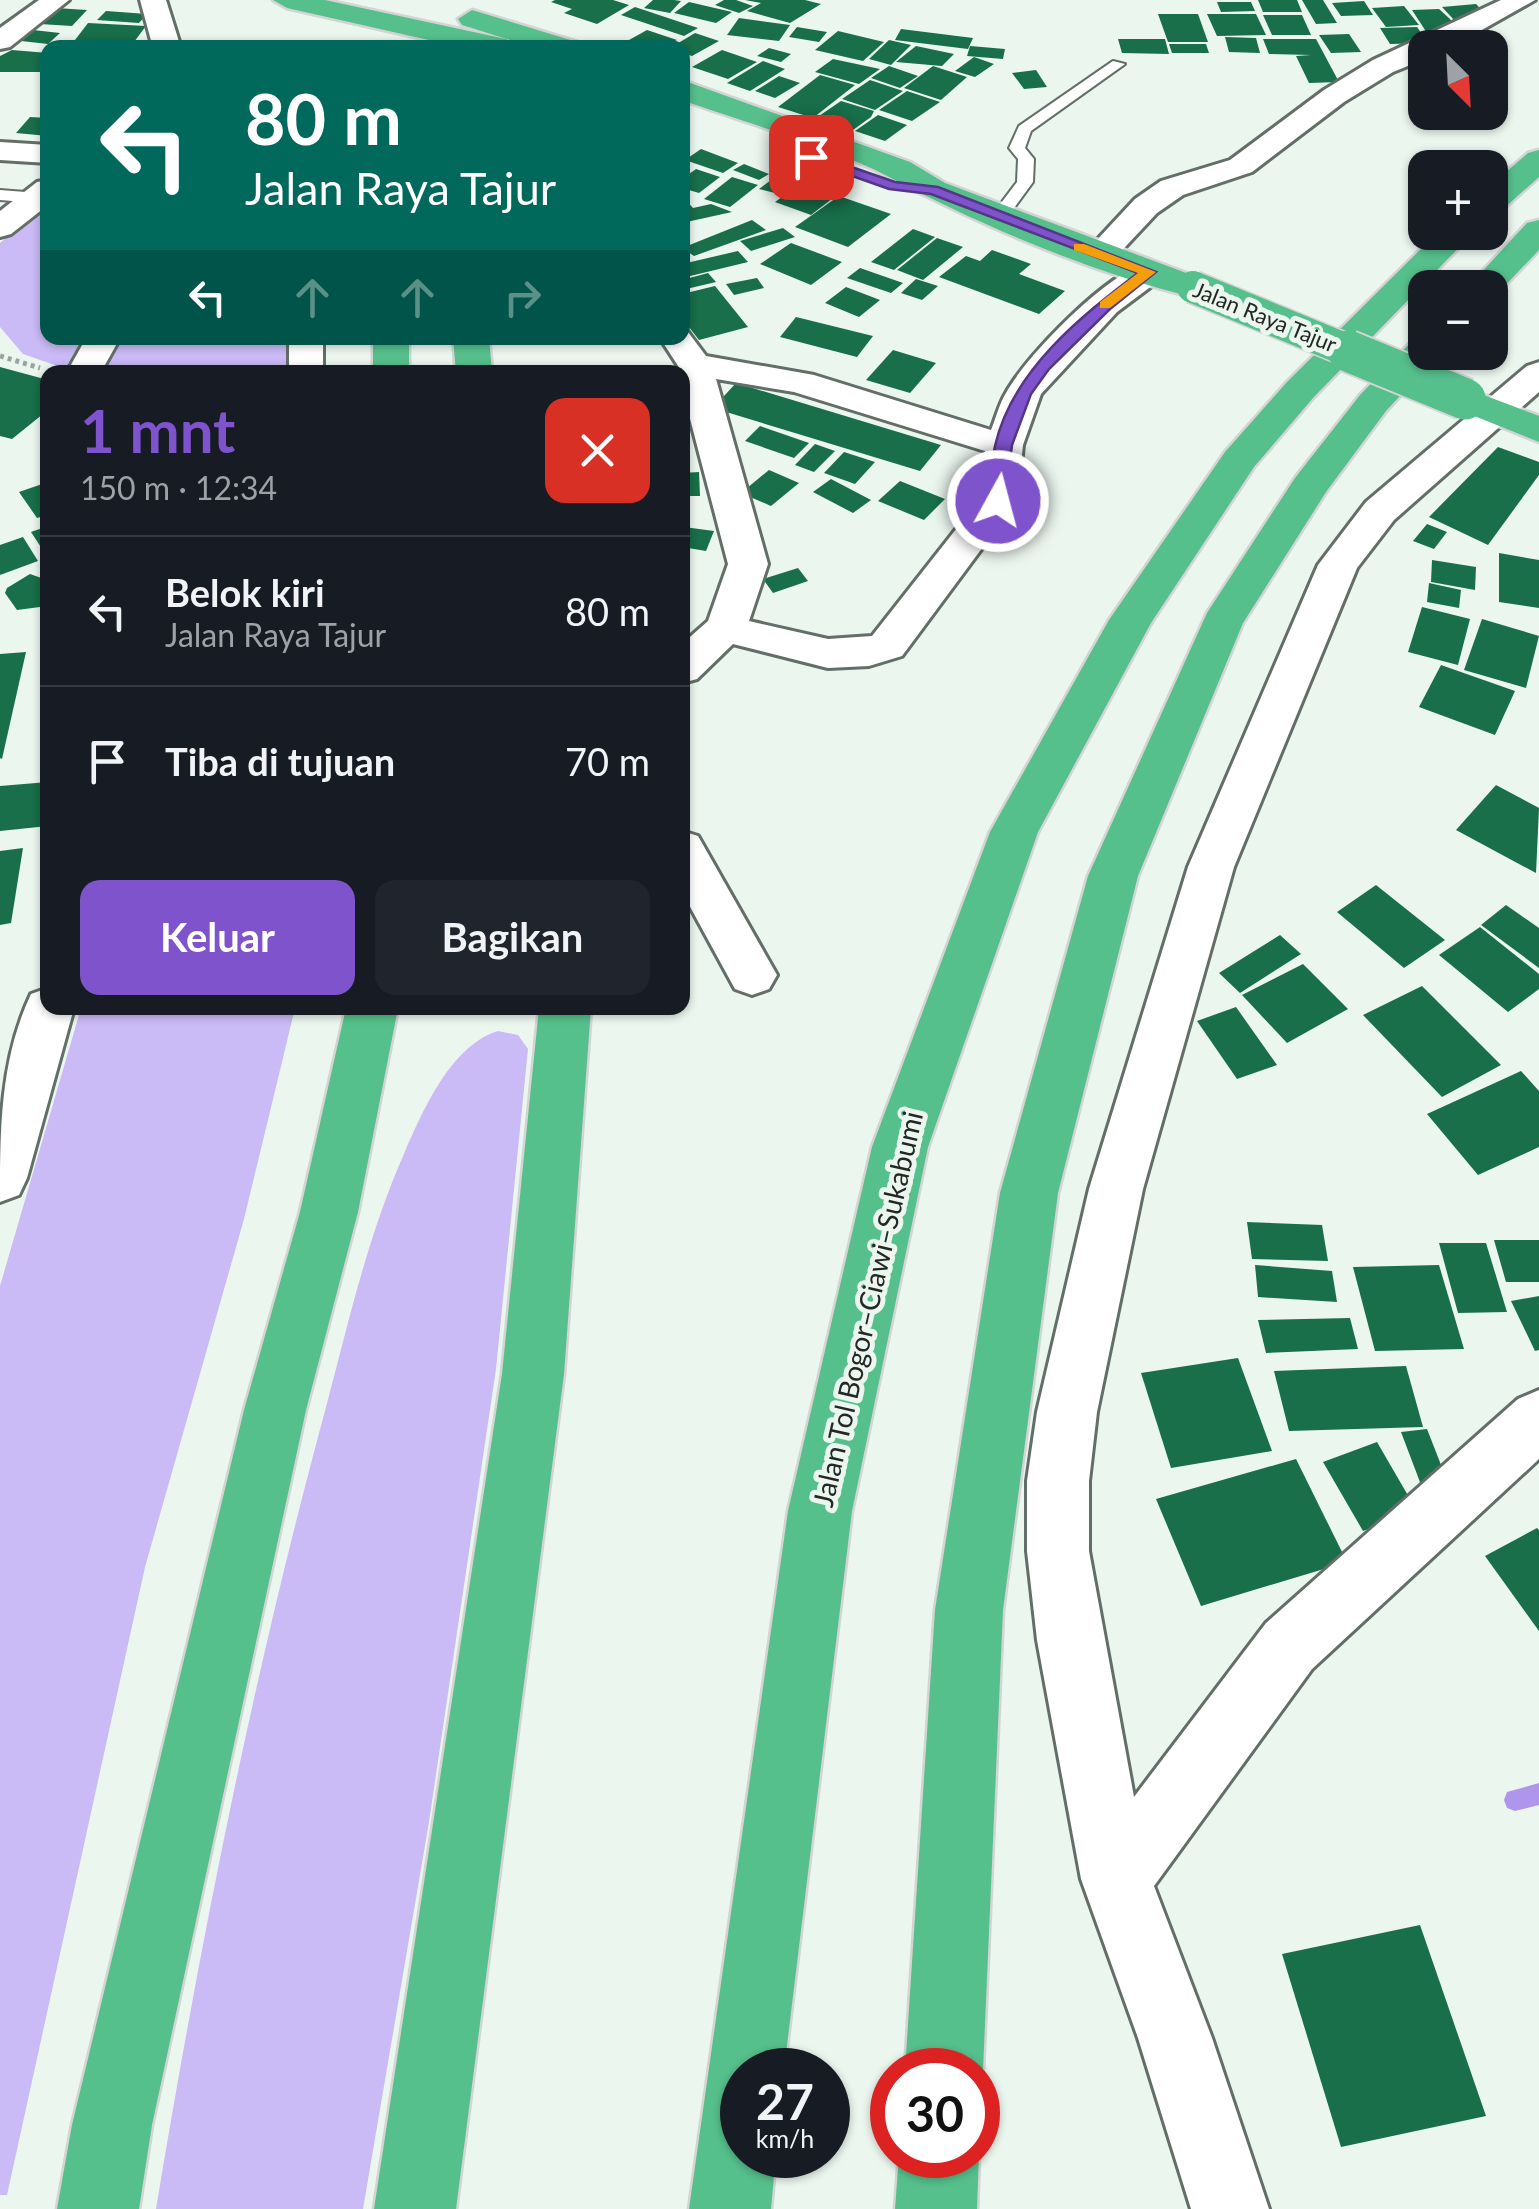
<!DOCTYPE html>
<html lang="id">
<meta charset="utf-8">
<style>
body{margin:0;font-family:Lato,sans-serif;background:#20242c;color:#f1f3f6;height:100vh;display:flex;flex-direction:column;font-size:38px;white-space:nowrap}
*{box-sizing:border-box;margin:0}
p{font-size:32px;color:#9ea1a6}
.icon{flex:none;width:55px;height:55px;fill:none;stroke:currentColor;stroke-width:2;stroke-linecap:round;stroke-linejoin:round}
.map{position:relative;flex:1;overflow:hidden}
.sheet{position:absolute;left:40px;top:365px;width:650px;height:650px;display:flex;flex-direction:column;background:#171b24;border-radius:20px;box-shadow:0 2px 8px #0004}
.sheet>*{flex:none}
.guide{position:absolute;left:40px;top:40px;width:650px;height:305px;border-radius:20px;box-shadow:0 2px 8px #0004;background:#00695c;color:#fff;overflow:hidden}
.needle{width:65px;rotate:156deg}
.tools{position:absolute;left:1408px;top:30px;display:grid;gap:20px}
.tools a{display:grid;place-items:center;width:100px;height:100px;border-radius:20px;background:#171b24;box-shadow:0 2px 8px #0004;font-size:50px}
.speed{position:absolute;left:720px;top:2048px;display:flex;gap:20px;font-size:50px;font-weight:700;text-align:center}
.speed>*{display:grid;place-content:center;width:130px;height:130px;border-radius:50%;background:#171b24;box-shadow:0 2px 8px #0004;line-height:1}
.speed small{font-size:25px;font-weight:400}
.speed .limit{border:15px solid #d22;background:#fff;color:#111}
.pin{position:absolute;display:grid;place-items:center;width:85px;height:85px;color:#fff;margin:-42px;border-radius:20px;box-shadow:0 5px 15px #0006}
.me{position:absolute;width:110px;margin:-55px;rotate:7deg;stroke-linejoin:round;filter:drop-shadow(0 0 8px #0008)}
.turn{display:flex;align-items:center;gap:35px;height:210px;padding:0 40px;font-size:45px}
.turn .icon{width:130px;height:130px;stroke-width:2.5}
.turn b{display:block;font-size:70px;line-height:85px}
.lanes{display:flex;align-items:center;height:95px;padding:0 40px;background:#0003;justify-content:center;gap:50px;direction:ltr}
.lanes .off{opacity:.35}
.round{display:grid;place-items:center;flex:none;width:105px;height:105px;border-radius:20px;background:#20242c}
.headline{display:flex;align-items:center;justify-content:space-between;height:170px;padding:0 40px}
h1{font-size:60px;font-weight:700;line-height:75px;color:#7f53cc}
.button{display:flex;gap:20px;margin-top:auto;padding:20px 40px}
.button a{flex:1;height:115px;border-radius:20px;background:#7f53cc;color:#fff;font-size:40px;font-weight:700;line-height:115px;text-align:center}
.button a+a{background:#20242c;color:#f1f3f6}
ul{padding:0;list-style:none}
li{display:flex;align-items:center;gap:30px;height:150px;padding:0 40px;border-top:2px solid #363941}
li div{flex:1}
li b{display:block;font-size:38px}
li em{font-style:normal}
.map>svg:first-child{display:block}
.green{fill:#cabaf5}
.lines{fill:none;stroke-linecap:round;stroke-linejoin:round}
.stream{fill:#af95eb;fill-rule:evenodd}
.building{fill:#186f49}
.lane-casing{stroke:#646e68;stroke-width:4}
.street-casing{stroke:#646e68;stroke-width:6}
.highway-casing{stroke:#d3d4d3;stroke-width:5}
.path{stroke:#9ba39e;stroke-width:5;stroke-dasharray:4 4;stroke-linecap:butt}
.lane{fill:#fff;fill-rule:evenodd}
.street{fill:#fff;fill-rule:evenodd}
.highway{fill:#56c08c;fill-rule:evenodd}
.highway-bridge-far1-casing{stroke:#d3d4d3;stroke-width:35;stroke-linecap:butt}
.highway-bridge-casing{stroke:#d3d4d3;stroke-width:45;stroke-linecap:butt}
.highway-bridge-far1{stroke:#56c08c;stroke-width:32}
.highway-bridge{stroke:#56c08c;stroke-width:41}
.route{fill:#7f53cc;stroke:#533685;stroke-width:2.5}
.slow{fill:#f59e0b}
.labels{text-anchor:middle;stroke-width:10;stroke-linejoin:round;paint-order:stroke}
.far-street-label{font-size:22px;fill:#232725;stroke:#ebf6ef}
.street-label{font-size:28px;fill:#232725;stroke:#ebf6ef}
</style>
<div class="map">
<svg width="1539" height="2209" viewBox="0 0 1539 2209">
<rect width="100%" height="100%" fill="#ebf6ef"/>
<g class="green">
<path d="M47 204 48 338H83L69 370 23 354 0 327V243Z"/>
<path d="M111 338H295L298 372H96Z"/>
<path d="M81 1008H295L244 1219 145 1567 7 2195H0V1286Z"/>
<path d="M498 1031 518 1035 528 1049 496 1369 429 1822 363 2209H156C199 1949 250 1692 318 1437 344 1343 364 1244 404 1154 422 1112 451 1045 498 1031Z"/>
</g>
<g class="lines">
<path class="stream" d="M1539 1783V1805L1515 1811 1507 1808 1504 1800 1507 1792Z"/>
</g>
<g class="building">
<path d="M555 0H613L629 5 597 24 564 13 572 9 551 2Z"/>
<path d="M653 0H674L681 1 670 13 644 8Z"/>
<path d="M724 0H736L753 6 739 13 715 5Z"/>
<path d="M745 0H805L821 4 790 23 747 11 761 3Z"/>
<path d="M1258 0H1297L1302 12H1263Z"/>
<path d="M1302 0H1323L1337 23 1316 24Z"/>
<path d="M1364 1 1373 15 1341 16 1332 3Z"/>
<path d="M689 2 732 12 716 23 674 13Z"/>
<path d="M1217 2H1251L1255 11 1221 12Z"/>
<path d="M1476 4 1489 18 1455 21 1442 7Z"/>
<path d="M1404 6 1419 25 1386 27 1372 8Z"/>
<path d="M635 7 698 28 684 36 621 15Z"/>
<path d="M56 8 87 10 72 26 40 24Z"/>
<path d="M1439 9 1450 19 1458 32 1427 33 1412 10Z"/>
<path d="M106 11 147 14 139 23 97 20Z"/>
<path d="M1158 14H1198L1208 42H1168Z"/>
<path d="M1207 14H1256L1266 35 1217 36Z"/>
<path d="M1263 15H1302L1311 35H1272Z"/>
<path d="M739 18 790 25 779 41 727 35Z"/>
<path d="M88 23 146 26 134 42 75 40Z"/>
<path d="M797 27 827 32 819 42 789 37Z"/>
<path d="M1417 27 1428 43 1390 44 1380 28Z"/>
<path d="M901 29 973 38 968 49 895 40Z"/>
<path d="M33 30 60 33 48 44 21 41Z"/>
<path d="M647 30 677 40 663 48 629 40Z"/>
<path d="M838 31 884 42 863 61 815 50Z"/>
<path d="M695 33 719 41 692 56 682 53V48H670Z"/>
<path d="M1349 34 1361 52 1331 53 1319 35Z"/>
<path d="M1225 37 1256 38 1260 53 1229 52Z"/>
<path d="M1118 39H1165L1169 54 1122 53Z"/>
<path d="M1263 39H1316L1339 82 1309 83 1296 56 1311 55 1269 54Z"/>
<path d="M889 40 911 45 891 65 869 59Z"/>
<path d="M1169 44H1206L1209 53H1172Z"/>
<path d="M916 46 954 54 942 66 896 62Z"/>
<path d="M970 46 1005 49 1003 59 967 56Z"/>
<path d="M769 48 791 54 781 62 757 56Z"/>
<path d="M12 50 48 53V72H0V56Z"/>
<path d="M722 50 757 62 728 79 692 67Z"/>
<path d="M974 57 994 64 975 77 955 71Z"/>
<path d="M833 59 880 69 859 84 815 72Z"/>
<path d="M763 61 785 69 750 91 727 83Z"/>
<path d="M889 66 918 76 900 88 871 78Z"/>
<path d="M933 66 967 77 941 100 904 88Z"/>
<path d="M1036 70 1047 87 1024 89 1012 73Z"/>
<path d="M820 75 855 85 813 118 778 107Z"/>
<path d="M779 76 800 83 775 98 755 91Z"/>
<path d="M870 80 903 91 875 110 842 99Z"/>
<path d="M907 91 940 102 912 121 879 110Z"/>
<path d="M841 101 874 111 871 117 853 130 816 118Z"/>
<path d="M878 115 907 125 885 141 855 131Z"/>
<path d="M30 117 48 118V136L16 133Z"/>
<path d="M701 149 738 163 723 173 685 160Z"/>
<path d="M744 164 769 174 759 180 733 170Z"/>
<path d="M696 169 720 177 699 193 682 188V179Z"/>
<path d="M783 171 806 176 779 194 759 189Z"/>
<path d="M732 177 758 185 730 207 704 199Z"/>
<path d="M807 179 842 191 811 215 775 202Z"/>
<path d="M682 196 693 208 711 204 732 212 682 223Z"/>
<path d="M839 196 891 214 848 247 795 227Z"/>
<path d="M752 220 766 230 694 256 682 248Z"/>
<path d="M783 228 795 237 751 251 740 241Z"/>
<path d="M913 229 935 237 894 270 871 262Z"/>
<path d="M937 238 963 247 923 280 897 270Z"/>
<path d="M791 243 842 262 811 285 760 264Z"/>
<path d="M992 250 1031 264 1019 274 1065 291 1039 314 939 277 966 256 980 261Z"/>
<path d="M738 251 748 262 682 278V264Z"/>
<path d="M860 268 903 283 891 293 847 278Z"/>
<path d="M708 273 716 282 682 290V280Z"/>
<path d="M757 278 764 288 734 295 726 284Z"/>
<path d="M916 279 938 286 922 300 901 293Z"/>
<path d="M715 286 748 327 699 340 682 318V294Z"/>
<path d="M846 287 880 300 859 317 825 303Z"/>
<path d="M796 317 873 336 857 357 780 337Z"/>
<path d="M893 350 936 363 910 393 866 380Z"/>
<path d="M0 367 48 380V410L12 439 0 436Z"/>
<path d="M736 383 941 445 920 471 713 408Z"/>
<path d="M760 426 809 443 794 458 745 441Z"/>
<path d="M815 444 835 451 814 472 795 465Z"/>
<path d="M1498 447 1539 462V475L1488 545 1429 517Z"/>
<path d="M844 452 875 462 855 484 824 473Z"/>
<path d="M769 470 799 483 771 506 741 493Z"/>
<path d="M699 472 700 496H682V473Z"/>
<path d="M831 479 871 500 853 513 813 492Z"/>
<path d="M900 481 945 499 924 520 878 501Z"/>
<path d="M48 482V515L37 518 19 492Z"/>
<path d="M1427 524 1447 532 1434 549 1413 541Z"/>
<path d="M48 526V558L31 532Z"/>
<path d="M684 527 714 531 706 551 682 547Z"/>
<path d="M23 537 38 561 0 575V545Z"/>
<path d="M1499 553 1539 560V608L1499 602Z"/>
<path d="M1432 560 1476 567 1475 590 1431 582Z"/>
<path d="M798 568 808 581 773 593 763 579Z"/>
<path d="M30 574 47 580 48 596 40 607 17 610 5 593 7 588Z"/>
<path d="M1429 583 1461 590 1459 608 1427 602Z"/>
<path d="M1422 607 1470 619 1458 665 1408 652Z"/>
<path d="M1482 619 1539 636 1526 688 1464 670Z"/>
<path d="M26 652 2 759 0 758V654Z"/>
<path d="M1441 665 1515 691 1495 735 1419 707Z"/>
<path d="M48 782V826L0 831V786Z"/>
<path d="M1496 785 1539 808 1536 873 1456 830Z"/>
<path d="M23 848 11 923 0 925V851Z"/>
<path d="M1376 885 1445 940 1404 968 1337 912Z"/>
<path d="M1506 905 1539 928V968L1481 925Z"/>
<path d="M1480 927 1539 974V989L1508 1012 1439 955Z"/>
<path d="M1280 935 1301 954 1240 993 1219 973Z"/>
<path d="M1303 964 1348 1009 1287 1043 1242 995Z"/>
<path d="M1422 986 1501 1065 1442 1097 1363 1015Z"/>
<path d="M1236 1007 1277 1065 1237 1079 1197 1021Z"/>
<path d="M1521 1071 1539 1091V1147L1478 1175 1427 1114Z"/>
<path d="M1247 1222 1322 1225 1328 1261 1252 1259Z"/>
<path d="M1494 1240H1539V1282H1506Z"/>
<path d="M1439 1243H1486L1507 1312 1458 1313Z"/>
<path d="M1255 1265 1332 1271 1337 1302 1258 1297Z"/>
<path d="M1439 1265 1464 1349 1375 1351 1353 1267Z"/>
<path d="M1539 1296V1350L1535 1351 1511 1301Z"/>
<path d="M1350 1318 1358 1349 1266 1353 1258 1320Z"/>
<path d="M1238 1358 1272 1451 1171 1468 1141 1373Z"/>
<path d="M1406 1366 1423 1427 1289 1431 1274 1371Z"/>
<path d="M1427 1429 1450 1488 1423 1490 1401 1432Z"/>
<path d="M1377 1442 1417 1511 1363 1531 1323 1462Z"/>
<path d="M1296 1459 1347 1562 1201 1606 1156 1499Z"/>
<path d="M1537 1528 1539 1530V1631L1485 1556Z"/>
<path d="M1420 1925 1486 2116 1341 2147 1282 1954Z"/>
</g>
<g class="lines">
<defs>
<g id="lane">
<path d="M1113 61 1125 64 1031 131 1025 148 1034 159 1033 182 1006 219H994L992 215 1017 182 1018 159 1009 148 1019 126Z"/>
<path d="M0 190 38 193 46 198 38 203 0 200Z"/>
</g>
<g id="street">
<path d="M39 0H69L10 47 0 49V28Z"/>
<path d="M140 0H166L181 48H153Z"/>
<path d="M1501 0H1535L1450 48H1425V59L1393 72 1344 102 1252 172 1183 195 1157 213 1111 262H1087L1083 255 1135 199 1161 181 1230 160 1324 90 1373 60Z"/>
<path d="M0 142 48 145V163L0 160Z"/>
<path d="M48 180V205L11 234 0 237V211L37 182Z"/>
<path d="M1149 262 1161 265 1165 272 1161 279 1117 312 1041 394 1023 445 1017 501 902 656 869 666 828 668 733 644 697 679 682 683V644L708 621 728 564 682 388V372L660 338H682V330L688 332 706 356 814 375 991 430C996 418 999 404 1006 393 1027 355 1107 273 1149 262ZM716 379 794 392 985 451 979 500 872 636 828 639 749 621 768 564Z"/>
<path d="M86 338H120L101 372H67Z"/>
<rect x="289" y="338" width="34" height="34"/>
<path d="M1539 362V392L1394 520 1357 568 1234 867 1143 1189 1097 1412 1089 1481V1551L1134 1797 1266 1623 1518 1399 1539 1390V1459L1312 1669 1154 1886 1212 2038 1269 2209H1191L1138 2038 1081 1879 1037 1640 1027 1551V1481L1037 1412 1089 1189 1188 867 1318 565 1366 502 1527 366Z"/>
<path d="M682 831 698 836 769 961 777 975 769 989 752 995 735 989 682 892Z"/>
<path d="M48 988V1008H74L27 1178 19 1195 0 1202C0 1129 0 1060 31 994Z"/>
</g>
<g id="highway">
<path d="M273 0H325L506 39 520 48H464L287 8Z"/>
<path d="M472 10 577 42 581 48H535L462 25 458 19Z"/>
<path d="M682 80 910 162 945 183 1205 280 1210 287 1205 294 1193 297C1089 272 983 226 889 177 832 147 746 123 682 100Z"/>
<path d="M1539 150V177L1502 210 1490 213V186L1528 153Z"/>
<path d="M1539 220V250L1496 295 1490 297V288H1467L1527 223Z"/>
<path d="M1438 232H1474L1313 398 1254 467 1151 623 1038 832 928 1147 852 1511 784 2070H742V2155H776L771 2209H689L788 1511 872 1147 990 832 1109 620 1225 452 1287 382Z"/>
<rect x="373" y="338" width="36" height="34"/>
<path d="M453 338H489L492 372H456Z"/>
<path d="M1425 338V352H1441L1386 411 1326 492 1243 623 1138 876 1058 1193 1003 1610 983 2070 978 2084V2070H905L935 1610 1000 1193 1088 876 1207 613 1295 478 1360 395 1412 341Z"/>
<path d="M1465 388 1539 416V442L1452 407 1446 399 1452 391Z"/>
<path d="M346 1008H398L358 1212 306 1410 152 2125 139 2209H57L72 2125 244 1410 300 1212Z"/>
<path d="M539 1008H591L564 1374 456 2209H374L502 1374Z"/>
<path d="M978 2150 979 2155 977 2209H895L899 2155H978Z"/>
</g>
</defs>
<use href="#lane" class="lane-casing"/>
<use href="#street" class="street-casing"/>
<use href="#highway" class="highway-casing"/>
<path class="path" d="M0 356 40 368"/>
<use href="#lane" class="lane"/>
<use href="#street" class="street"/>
<use href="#highway" class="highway"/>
<defs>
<path id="highway-bridge-far1" d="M1193 287 1354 353"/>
<path id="highway-bridge" d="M1348 351 1465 399"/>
</defs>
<use href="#highway-bridge-far1" class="highway-bridge-far1-casing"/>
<use href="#highway-bridge" class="highway-bridge-casing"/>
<use href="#highway-bridge-far1" class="highway-bridge-far1"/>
<use href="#highway-bridge" class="highway-bridge"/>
</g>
<path class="route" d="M811 153 895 182 938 187 1156 272 1110 309 1049 369 1031 394 1012 445 1004 505 990 501C992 483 991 464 995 446 1012 371 1080 317 1138 273L931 194 889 189 807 160Z"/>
<path class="slow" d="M1074 244H1084L1156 272 1110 308H1100V302L1138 273 1074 250Z"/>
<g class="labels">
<g class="far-street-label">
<text transform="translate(1265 317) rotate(22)" y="8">Jalan Raya Tajur</text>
</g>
<g class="street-label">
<text transform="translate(868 1309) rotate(-77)" y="10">Jalan Tol Bogor–Ciawi–Sukabumi</text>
</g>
</g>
</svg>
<div class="tools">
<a><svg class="needle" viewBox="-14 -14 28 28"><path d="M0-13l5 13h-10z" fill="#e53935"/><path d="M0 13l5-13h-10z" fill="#9ea1a6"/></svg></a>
<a>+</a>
<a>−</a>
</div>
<div class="speed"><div>27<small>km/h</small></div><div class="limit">30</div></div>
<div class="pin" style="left:811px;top:157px;background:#d93025"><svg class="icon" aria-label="arrive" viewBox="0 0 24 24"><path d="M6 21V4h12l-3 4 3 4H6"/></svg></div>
<svg class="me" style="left:998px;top:501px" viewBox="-20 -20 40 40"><circle r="17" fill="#7f53cc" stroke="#fff" stroke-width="3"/><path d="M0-11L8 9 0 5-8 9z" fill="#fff"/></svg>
<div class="guide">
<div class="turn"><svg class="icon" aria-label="left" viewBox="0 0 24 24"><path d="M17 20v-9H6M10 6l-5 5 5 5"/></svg><div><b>80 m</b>Jalan Raya Tajur</div></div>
<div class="lanes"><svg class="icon" aria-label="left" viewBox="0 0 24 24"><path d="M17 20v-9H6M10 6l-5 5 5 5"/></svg><svg class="icon off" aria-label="ahead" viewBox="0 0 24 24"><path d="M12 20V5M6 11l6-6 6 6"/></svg><svg class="icon off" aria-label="ahead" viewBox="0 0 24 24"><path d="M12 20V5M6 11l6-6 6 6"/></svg><svg class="icon off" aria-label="right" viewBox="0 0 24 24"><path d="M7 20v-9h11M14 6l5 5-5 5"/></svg></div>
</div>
<section class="sheet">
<div class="headline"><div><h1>1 mnt</h1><p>150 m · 12:34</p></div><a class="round" style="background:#d93025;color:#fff"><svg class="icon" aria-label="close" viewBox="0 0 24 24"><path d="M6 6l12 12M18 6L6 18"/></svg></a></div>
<ul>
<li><svg class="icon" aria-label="left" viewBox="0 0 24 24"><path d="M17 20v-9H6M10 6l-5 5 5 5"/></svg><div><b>Belok kiri</b><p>Jalan Raya Tajur</p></div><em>80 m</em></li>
<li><svg class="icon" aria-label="arrive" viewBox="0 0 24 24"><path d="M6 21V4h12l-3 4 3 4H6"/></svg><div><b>Tiba di tujuan</b></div><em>70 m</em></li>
</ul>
<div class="button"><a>Keluar</a><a>Bagikan</a></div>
</section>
</div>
